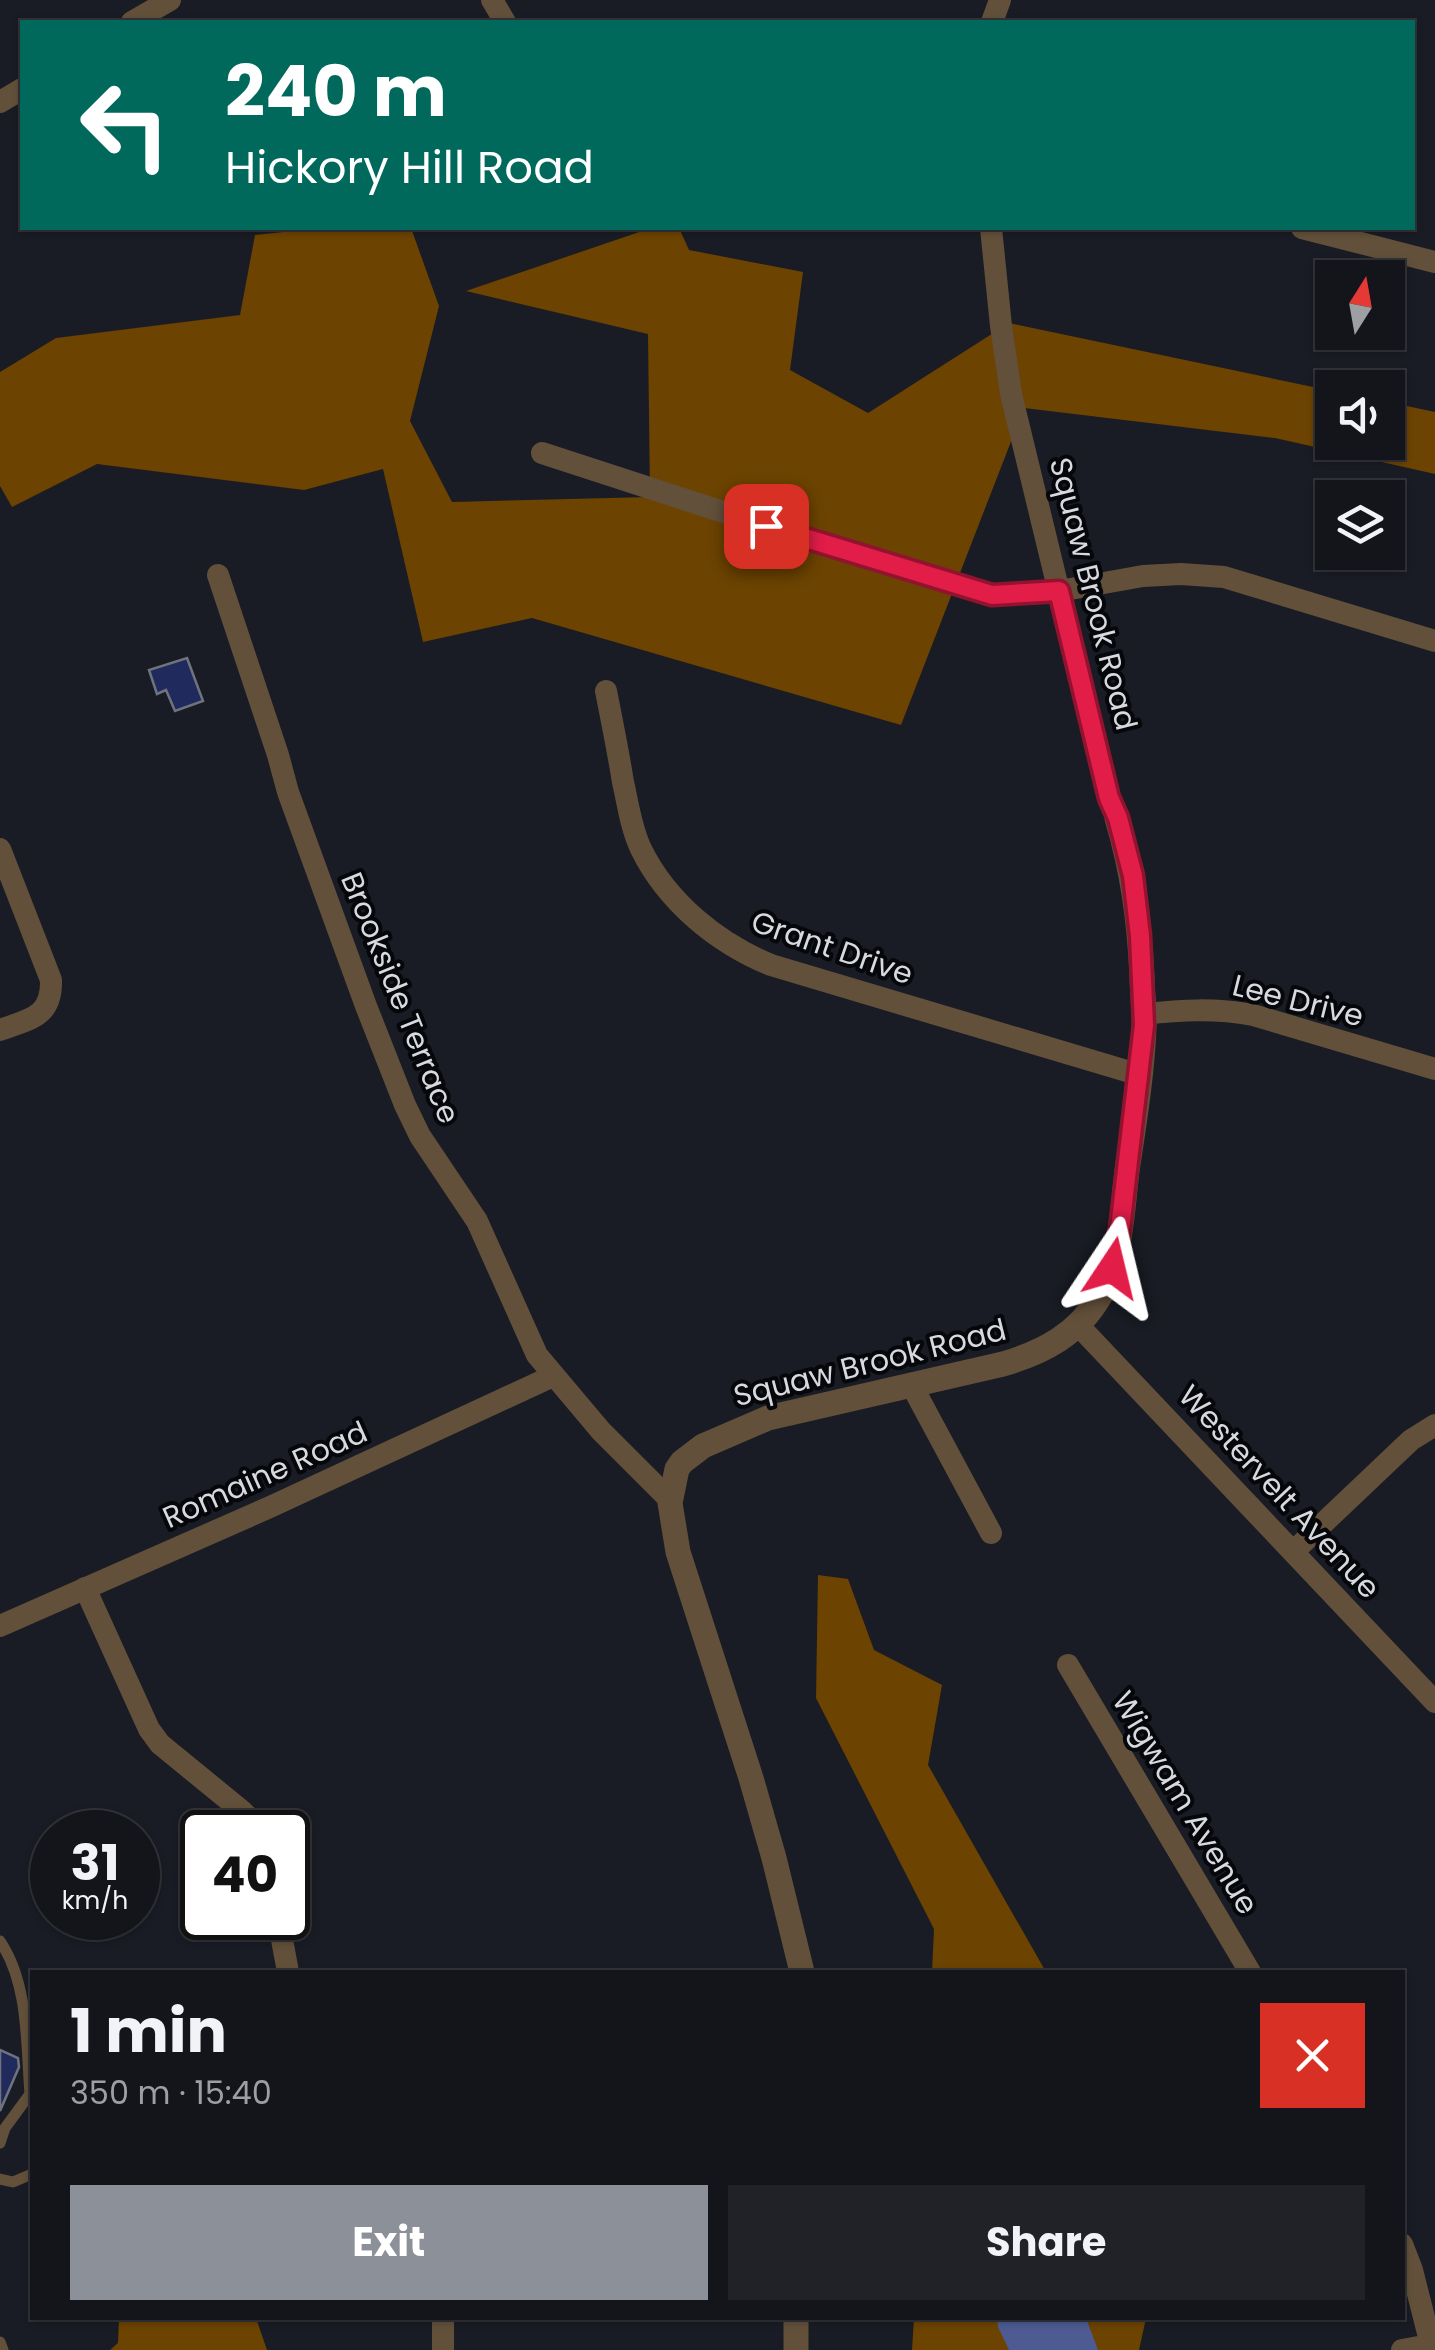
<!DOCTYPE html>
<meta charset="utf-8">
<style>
body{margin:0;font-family:Poppins,sans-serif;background:#202228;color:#f1f3f6;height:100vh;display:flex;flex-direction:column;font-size:38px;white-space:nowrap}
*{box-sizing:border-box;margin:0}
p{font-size:32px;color:#9d9fa3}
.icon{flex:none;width:55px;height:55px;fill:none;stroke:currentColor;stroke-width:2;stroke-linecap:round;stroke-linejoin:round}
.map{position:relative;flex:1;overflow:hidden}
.sheet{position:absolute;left:30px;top:1970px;width:1375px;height:350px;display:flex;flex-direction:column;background:#13151b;border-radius:0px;box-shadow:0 2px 8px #0004,0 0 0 2px #32343a}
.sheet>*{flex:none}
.top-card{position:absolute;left:20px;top:20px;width:1395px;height:210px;border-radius:0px;box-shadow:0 2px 8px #0004,0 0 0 2px #32343a;background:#00695c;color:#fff;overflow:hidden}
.needle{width:65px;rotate:11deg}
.fabs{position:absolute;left:1315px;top:260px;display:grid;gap:20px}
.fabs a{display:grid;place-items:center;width:90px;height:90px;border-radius:0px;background:#13151b;box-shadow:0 2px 8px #0004,0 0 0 2px #32343a;font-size:50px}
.speed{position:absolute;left:30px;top:1810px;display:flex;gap:20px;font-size:50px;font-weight:700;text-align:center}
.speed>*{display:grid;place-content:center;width:130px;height:130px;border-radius:50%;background:#13151b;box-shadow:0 2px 8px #0004,0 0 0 2px #32343a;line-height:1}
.speed small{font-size:25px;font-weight:400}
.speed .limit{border:5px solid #111;border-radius:15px;background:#fff;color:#111}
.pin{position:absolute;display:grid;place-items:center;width:85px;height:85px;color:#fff;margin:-42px;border-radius:20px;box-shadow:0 5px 15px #0006}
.me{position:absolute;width:110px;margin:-55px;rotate:10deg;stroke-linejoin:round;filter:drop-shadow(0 0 8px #0008)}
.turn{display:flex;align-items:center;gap:35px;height:210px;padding:0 40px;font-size:45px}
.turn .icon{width:130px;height:130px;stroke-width:2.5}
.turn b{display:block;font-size:70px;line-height:85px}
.round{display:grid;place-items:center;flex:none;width:105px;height:105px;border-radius:0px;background:#202228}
.head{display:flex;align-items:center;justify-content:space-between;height:170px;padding:0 40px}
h1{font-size:60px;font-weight:700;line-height:75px}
.action{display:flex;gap:20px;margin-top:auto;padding:20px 40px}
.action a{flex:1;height:115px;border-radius:0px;background:#8c9099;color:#fff;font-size:40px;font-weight:700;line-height:115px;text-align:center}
.action a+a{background:#202228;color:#f1f3f6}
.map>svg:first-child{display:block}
.forest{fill:#6c4300}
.water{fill:#4d5b92}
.building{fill:#212a5d;stroke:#6f737d;stroke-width:2.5}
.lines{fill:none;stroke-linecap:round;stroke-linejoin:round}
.service{stroke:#62503a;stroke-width:11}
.minor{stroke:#62503a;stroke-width:22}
.tertiary{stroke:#62503a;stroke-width:25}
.route-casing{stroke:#92132f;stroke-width:25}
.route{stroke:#e11d48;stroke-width:18}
.labels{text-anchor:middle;stroke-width:8;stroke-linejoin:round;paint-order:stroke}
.street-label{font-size:30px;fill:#d7d9df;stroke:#06070a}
</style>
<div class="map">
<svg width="1435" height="2350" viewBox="0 0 1435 2350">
<rect width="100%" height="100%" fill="#191c24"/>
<g class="forest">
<path d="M321 228H411L439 306 410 421 452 502 650 497 648 334 466 291 651 228H679L689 250 803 272 790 370 868 413 1009 323 1332 391V442H1388V402L1435 412V474L1275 438 1024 408 901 725 532 618 423 642 383 469 304 490 97 464 12 507 0 486V372L56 338 240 315 255 235Z"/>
<path d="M818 1575 848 1579 874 1650 942 1685 928 1765 1046 1972H932L934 1929 816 1698Z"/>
<path d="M119 2318H256L267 2350H110L118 2343Z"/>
<path d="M914 2318H1146L1139 2350H912Z"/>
</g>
<path class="water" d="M997 2318H1086L1098 2350H1009L998 2327Z"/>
<g class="building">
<path d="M187 658 203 701 175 711 166 690 157 694 149 670Z"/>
<path d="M0 2050 18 2058 19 2067 0 2111Z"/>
</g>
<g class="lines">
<g class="service">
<path d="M0 1941C29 1984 26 2044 30 2094L32 2099"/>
<path d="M0 2143 5 2128 30 2094"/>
<path d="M0 2179 13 2182 32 2174"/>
<path d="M0 2342 3 2350"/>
</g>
<g class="minor">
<path d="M492 0 505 22"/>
<path d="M132 22 170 0"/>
<path d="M992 22 1000 0"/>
<path d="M0 102 22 89"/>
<path d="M991 228 1001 326 1011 394 1109 798 1117 818"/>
<path d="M1302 228 1435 262"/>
<path d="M542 453 803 538 991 595 1059 591 1143 576 1181 574 1224 577 1435 641"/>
<path d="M218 575 278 755 288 792 366 1006 405 1105 420 1136 477 1221 537 1355 601 1431 670 1500"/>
<path d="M606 691C612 721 618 751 623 782 628 804 631 828 641 849 667 902 717 943 771 965L1140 1075"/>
<path d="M0 849 51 980C52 1017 30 1019 0 1030"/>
<path d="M1144 1014C1181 1010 1215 1008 1253 1015L1435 1069"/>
<path d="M1078 1325 1435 1702"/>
<path d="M911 1384 991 1533"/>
<path d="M1294 1551 1411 1440 1435 1425"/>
<path d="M85 1588 149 1729 160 1744 242 1811 254 1823 258 1832"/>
<path d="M0 1626 270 1507 553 1376"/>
<path d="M1068 1665 1250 1972"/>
<path d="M278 1918 288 1972"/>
<path d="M1402 2244 1412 2270 1431 2345"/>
<path d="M443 2350V2318"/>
<path d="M1402 2350 1435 2344"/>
</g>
<g class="tertiary">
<path d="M802 1972 774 1858 751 1778 678 1552 670 1503 677 1469 682 1462 703 1446 768 1418 1003 1364C1044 1352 1078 1334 1100 1296 1121 1259 1122 1213 1127 1171 1134 1124 1142 1076 1144 1028 1145 1010 1142 992 1142 975 1139 918 1133 873 1117 818"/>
<path d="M796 2350V2318"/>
</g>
</g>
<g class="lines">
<defs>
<path id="route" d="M766 526 992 595 1059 591 1109 798 1118 818 1133 876 1140 936 1144 1025 1120 1229 1112 1268"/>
</defs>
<use href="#route" class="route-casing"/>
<use href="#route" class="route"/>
</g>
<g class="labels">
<g class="street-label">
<text transform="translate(1093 594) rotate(76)" y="10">Squaw Brook Road</text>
<text transform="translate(832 948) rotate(19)" y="10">Grant Drive</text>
<text transform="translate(400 998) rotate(68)" y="10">Brookside Terrace</text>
<text transform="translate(1298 1001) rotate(14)" y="10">Lee Drive</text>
<text transform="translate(870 1363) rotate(-14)" y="10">Squaw Brook Road</text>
<text transform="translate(265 1475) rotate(-24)" y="10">Romaine Road</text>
<text transform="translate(1279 1492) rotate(47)" y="10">Westervelt Avenue</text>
<text transform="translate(1185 1803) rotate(59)" y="10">Wigwam Avenue</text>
</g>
</g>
</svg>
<div class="fabs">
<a><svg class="needle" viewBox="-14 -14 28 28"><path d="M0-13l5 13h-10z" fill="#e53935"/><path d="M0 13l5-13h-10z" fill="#9d9fa3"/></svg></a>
<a><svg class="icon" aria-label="sound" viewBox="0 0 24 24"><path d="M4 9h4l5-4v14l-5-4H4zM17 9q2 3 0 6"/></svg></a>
<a><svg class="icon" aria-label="layers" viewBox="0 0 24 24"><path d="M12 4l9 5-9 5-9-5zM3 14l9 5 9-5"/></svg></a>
</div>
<div class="speed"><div>31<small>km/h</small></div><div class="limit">40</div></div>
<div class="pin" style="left:766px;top:526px;background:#d93025"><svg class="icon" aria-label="arrive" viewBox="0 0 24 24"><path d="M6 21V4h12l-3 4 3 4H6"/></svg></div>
<svg class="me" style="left:1112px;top:1268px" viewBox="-20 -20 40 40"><path d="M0-17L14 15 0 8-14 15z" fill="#e11d48" stroke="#fff" stroke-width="4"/></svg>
<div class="top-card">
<div class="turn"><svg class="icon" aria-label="left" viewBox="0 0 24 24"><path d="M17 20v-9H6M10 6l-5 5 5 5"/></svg><div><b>240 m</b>Hickory Hill Road</div></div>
</div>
<section class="sheet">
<div class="head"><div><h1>1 min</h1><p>350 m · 15:40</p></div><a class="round" style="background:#d93025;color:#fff"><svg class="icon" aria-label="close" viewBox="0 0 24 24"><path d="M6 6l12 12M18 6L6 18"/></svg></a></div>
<div class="action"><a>Exit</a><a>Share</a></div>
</section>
</div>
